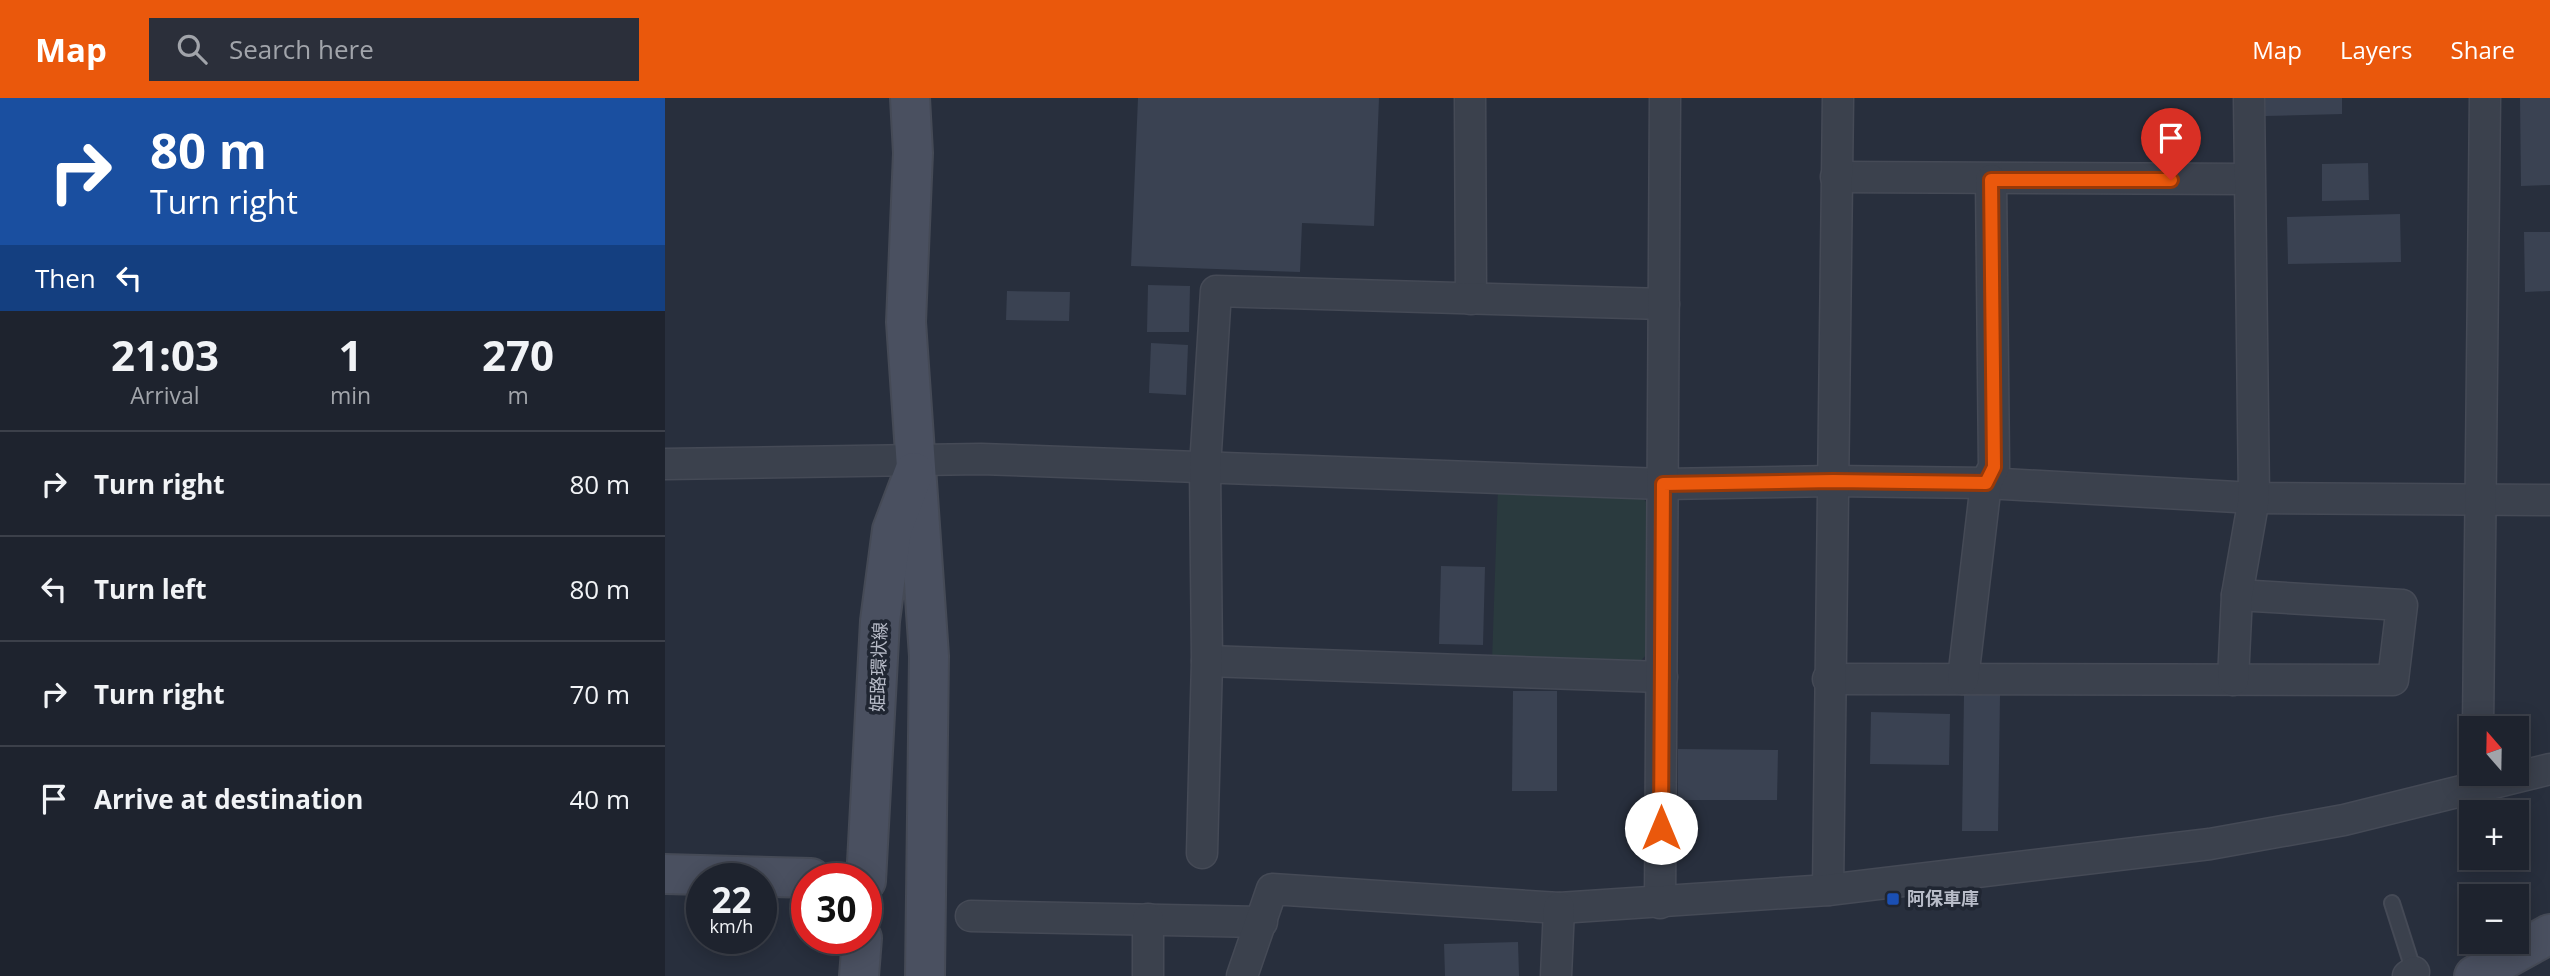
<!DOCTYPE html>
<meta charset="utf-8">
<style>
body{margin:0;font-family:"Open Sans","Noto Sans JP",sans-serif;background:#2b2f3a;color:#f1f3f6;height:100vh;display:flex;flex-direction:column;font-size:26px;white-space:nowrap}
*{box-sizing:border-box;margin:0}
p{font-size:23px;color:#a1a4aa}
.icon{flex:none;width:38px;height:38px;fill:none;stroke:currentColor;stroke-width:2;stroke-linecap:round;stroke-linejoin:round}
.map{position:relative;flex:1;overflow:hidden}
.details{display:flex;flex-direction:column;background:#1e232e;width:665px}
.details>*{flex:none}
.banner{background:#1a4fa0;color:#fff;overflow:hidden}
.needle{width:46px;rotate:340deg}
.controls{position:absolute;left:1794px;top:618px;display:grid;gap:14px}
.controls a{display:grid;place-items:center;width:70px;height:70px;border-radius:0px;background:#1e232e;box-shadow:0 4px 18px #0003,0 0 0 2px #3c404a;font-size:35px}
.speed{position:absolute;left:21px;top:765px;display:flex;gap:14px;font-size:35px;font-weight:700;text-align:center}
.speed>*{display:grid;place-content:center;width:91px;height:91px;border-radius:50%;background:#1e232e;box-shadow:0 4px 18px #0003,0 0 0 2px #3c404a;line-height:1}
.speed small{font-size:18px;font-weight:400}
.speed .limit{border:10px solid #d22;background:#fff;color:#111}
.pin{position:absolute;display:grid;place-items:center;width:60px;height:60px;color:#fff;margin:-72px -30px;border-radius:50% 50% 50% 0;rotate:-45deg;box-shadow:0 0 7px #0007}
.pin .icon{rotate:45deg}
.me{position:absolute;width:77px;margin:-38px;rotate:0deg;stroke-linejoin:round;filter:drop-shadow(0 0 5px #0008)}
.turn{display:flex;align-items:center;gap:24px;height:147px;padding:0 35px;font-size:32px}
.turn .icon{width:91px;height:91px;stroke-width:2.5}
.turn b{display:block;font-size:49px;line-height:60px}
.then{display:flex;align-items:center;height:66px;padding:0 35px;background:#0003;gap:14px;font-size:26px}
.eta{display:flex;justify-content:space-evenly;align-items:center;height:119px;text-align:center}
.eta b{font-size:42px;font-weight:700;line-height:49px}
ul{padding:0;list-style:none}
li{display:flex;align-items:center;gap:21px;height:105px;padding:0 35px;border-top:2px solid #3c404a}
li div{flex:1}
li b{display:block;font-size:26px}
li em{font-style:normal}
header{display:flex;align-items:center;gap:42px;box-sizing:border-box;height:98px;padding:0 35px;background:#ea580c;color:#fff}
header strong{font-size:33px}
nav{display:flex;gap:38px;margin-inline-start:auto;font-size:24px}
.search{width:490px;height:63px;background:#2b2f3a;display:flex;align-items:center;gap:18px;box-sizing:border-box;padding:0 24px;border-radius:0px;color:#a1a4aa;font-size:26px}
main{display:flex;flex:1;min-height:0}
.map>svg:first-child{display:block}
.green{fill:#2a3a3e}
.building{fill:#3a4252}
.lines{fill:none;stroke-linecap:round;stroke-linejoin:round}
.lane-casing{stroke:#454a56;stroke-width:18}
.street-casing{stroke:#454a56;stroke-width:33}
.secondary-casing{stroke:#454a56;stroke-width:42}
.lane{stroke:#3b414d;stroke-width:14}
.street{stroke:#3b414d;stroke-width:30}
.secondary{stroke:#4a5060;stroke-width:38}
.route-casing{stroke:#983908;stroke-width:18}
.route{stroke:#ea580c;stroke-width:12}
.transit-dot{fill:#1a4fb4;stroke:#202632;stroke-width:2.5}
.labels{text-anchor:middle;stroke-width:7;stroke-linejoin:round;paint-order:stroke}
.street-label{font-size:18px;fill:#b8bcc8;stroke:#202632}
.poi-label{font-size:18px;font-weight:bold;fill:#b8bcc8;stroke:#202632;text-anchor:start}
</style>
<header>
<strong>Map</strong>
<div class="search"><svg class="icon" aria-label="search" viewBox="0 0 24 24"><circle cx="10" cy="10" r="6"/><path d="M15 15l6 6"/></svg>Search here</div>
<nav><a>Map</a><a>Layers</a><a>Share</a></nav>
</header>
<main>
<section class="details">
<div class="banner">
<div class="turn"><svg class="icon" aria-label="right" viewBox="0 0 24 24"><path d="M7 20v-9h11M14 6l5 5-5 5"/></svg><div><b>80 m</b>Turn right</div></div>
<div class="then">Then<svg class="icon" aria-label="left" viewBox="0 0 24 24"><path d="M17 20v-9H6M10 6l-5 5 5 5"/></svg></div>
</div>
<div class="eta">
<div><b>21:03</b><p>Arrival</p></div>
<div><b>1</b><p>min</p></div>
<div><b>270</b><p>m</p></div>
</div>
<ul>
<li><svg class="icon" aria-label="right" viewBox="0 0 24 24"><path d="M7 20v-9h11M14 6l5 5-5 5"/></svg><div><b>Turn right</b></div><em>80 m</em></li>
<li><svg class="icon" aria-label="left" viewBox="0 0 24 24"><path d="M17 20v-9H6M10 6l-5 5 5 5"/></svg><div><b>Turn left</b></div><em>80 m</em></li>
<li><svg class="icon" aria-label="right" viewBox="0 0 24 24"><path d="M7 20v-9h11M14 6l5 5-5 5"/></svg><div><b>Turn right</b></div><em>70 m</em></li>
<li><svg class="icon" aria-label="arrive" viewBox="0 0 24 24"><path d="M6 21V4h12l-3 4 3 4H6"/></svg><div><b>Arrive at destination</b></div><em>40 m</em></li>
</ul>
</section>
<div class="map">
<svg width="1885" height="878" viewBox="0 0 1885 878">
<rect width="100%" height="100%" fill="#282f3d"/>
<path class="green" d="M833 389 974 395 984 408 982 556 970 569 827 563Z"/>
<g class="building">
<path d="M473 0H714L709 128 637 125 635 174 466 168Z"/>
<path d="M1600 0H1677V16L1600 18Z"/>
<path d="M1855 0H1885V87L1856 88Z"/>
<path d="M1703 65 1704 102 1657 103V66Z"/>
<path d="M1735 116 1736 164 1623 166 1622 119Z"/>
<path d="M1859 134H1885V193L1860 194Z"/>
<path d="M483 187 525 188 524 234H482Z"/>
<path d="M342 193 405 194 404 223 341 222Z"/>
<path d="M486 245 523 247 521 297 484 295Z"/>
<path d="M776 468 820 469 818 547 774 546Z"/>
<path d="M848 593H892V693H847Z"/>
<path d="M1299 597H1335L1333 733H1297Z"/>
<path d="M1206 614 1285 616 1284 667 1205 666Z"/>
<path d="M1013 651 1113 652 1112 702H1013Z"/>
<path d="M853 844 854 878H780L779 846Z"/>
</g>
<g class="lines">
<defs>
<path id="lane" d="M1727 805 1749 874"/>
<g id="street">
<path d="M805 0 806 201"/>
<path d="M1171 79 1583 81"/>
<path d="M0 366 316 361 998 386 1168 383 1321 385 1589 400 1885 402"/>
<path d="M542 563 997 579"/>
<path d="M1163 581 1728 582 1737 507 1572 497"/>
<path d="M1298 581 1321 385 1329 369 1326 82"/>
<path d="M1568 582 1572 497 1589 400 1584 0"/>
<path d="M1813 630 1820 0"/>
<path d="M537 755 542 563 540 369 551 193 999 206"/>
<path d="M1163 792 1173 0"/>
<path d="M995 805 1000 0"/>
<path d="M306 818 597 824"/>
<path d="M483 878V821"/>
<path d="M577 878 607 791 894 810 1163 792 1545 746 1679 722 1885 671"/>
<path d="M891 878 894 810"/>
<path d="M1743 878 1749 874"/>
</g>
<g id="secondary">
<path d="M245 0 248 55 241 224 264 558 260 878"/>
<path d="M0 776 146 780"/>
<path d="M201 783 215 523 227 432 249 374"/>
<path d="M194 878 197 840"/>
<path d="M1809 878 1885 836"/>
</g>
</defs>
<use href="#lane" class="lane-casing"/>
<use href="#street" class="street-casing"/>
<use href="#secondary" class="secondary-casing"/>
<use href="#lane" class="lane"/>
<use href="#street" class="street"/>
<use href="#secondary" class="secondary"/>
</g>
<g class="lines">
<defs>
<path id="route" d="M996 730 998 386 1168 383 1321 385 1329 369 1326 82H1506"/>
</defs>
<use href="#route" class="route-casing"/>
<use href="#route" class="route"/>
</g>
<rect class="transit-dot" x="1221" y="794" width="14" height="14" rx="3.5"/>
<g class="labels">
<g class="street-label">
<text transform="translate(214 569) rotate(-88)" y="6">姫路環状線</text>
</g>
<g class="poi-label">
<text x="1242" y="807">阿保車庫</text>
</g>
</g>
</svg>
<div class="controls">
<a><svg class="needle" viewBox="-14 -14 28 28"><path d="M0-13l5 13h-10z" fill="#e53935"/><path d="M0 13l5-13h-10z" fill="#a1a4aa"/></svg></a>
<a>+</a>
<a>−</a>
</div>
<div class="speed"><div>22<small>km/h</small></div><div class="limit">30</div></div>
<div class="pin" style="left:1506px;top:82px;background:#d93025"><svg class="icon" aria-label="arrive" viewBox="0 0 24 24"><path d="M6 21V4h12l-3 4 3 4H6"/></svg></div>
<svg class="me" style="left:996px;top:730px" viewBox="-20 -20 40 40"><circle r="19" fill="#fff"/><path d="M0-13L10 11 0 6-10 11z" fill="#ea580c"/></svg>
</div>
</main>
